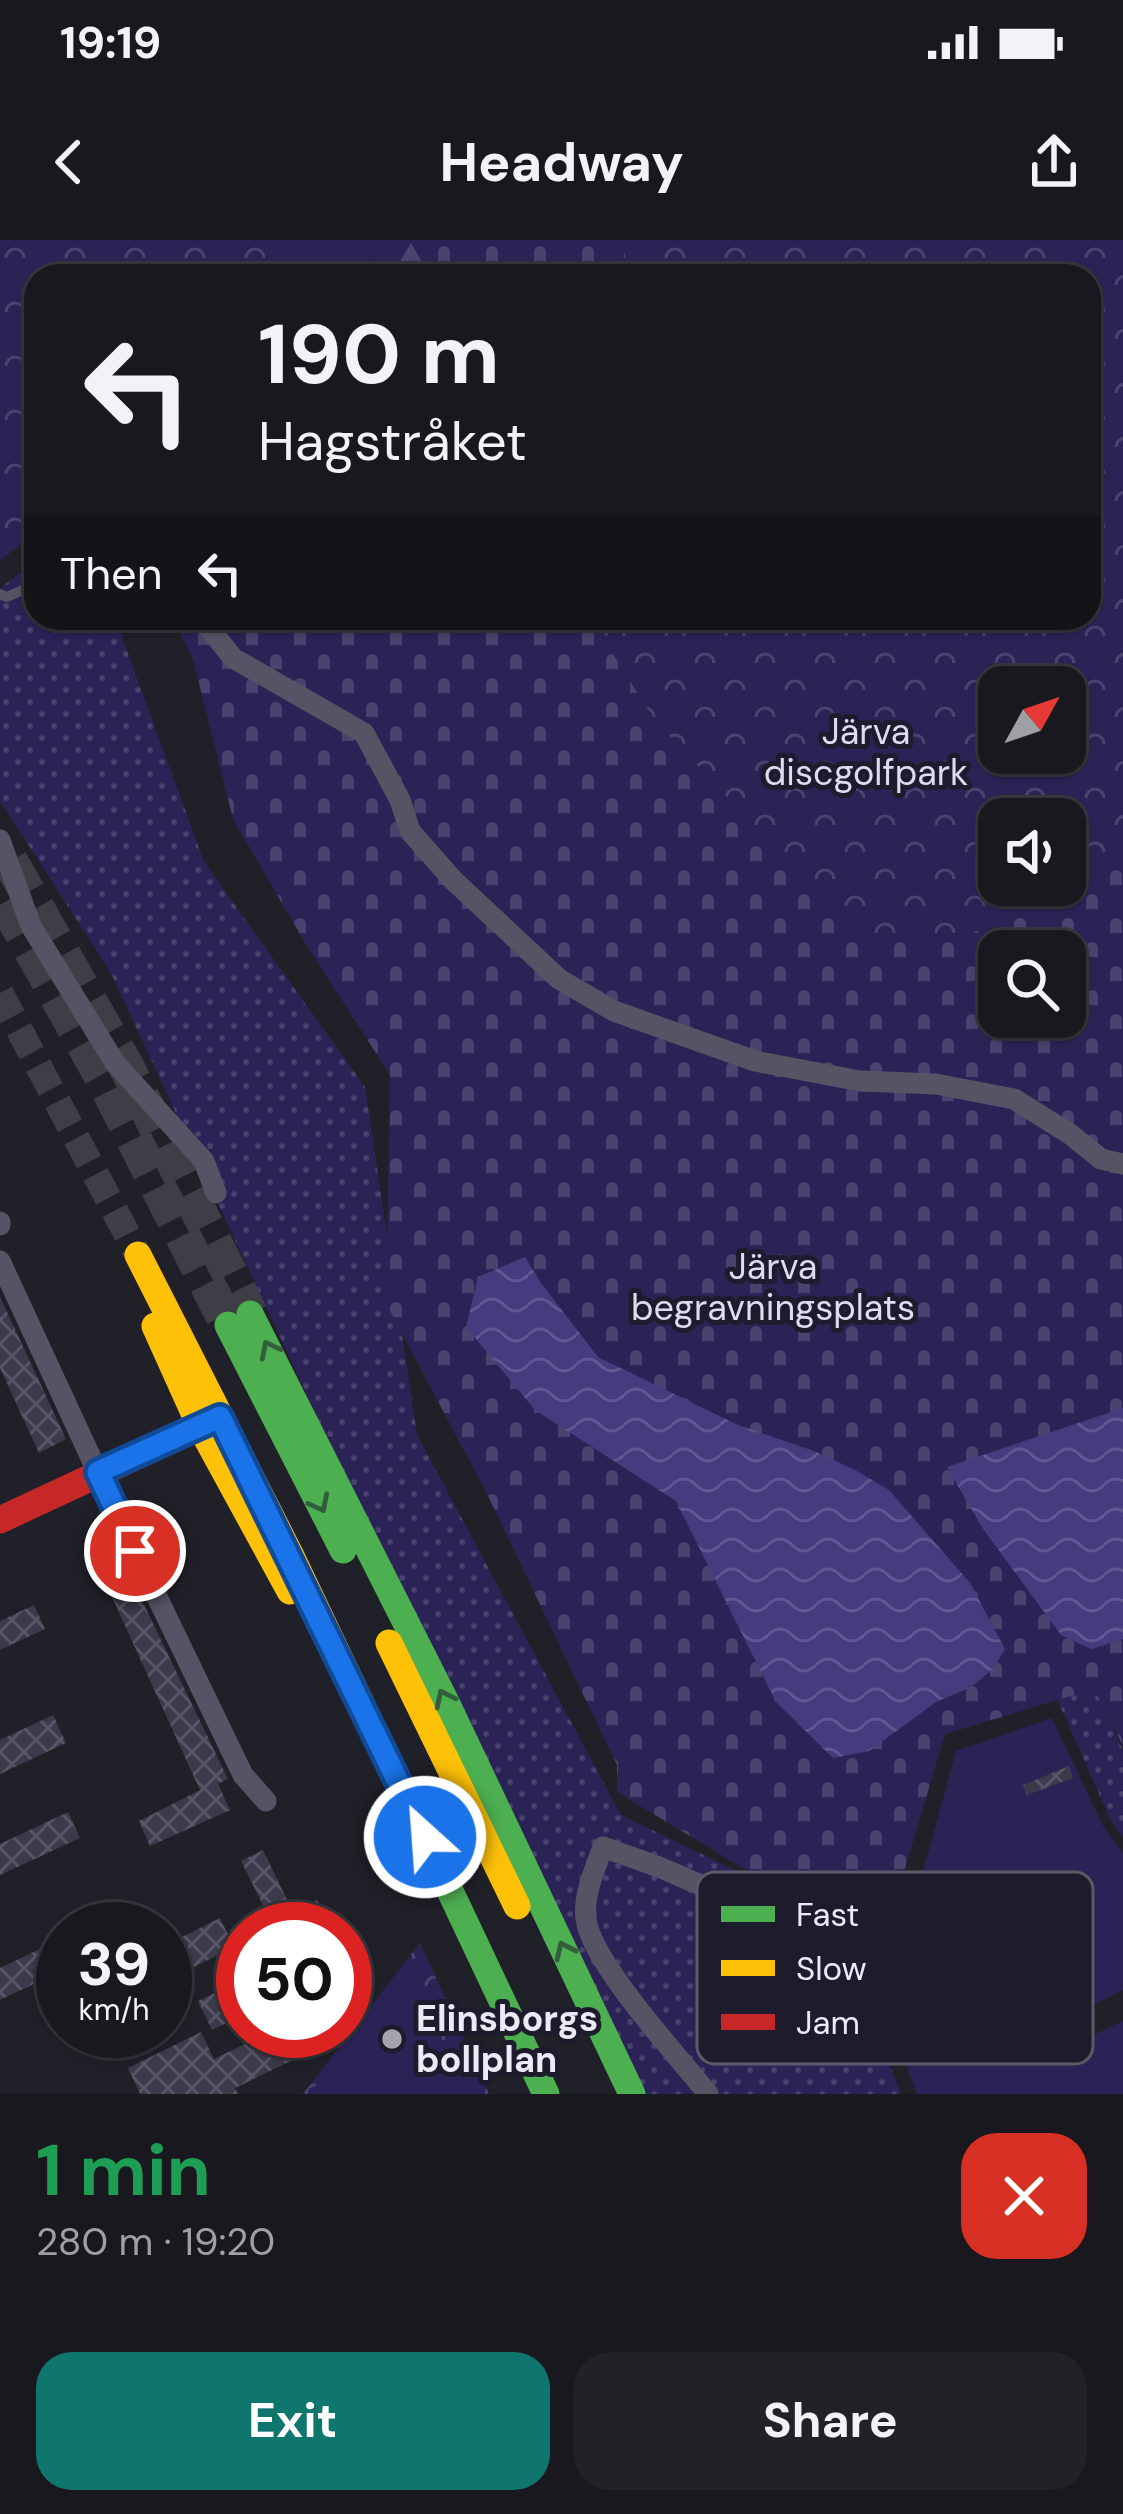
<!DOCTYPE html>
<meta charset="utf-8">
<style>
body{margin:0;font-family:"DM Sans",sans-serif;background:#212127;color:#f1f3f6;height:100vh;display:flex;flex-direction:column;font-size:45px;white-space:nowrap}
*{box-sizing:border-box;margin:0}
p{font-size:39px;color:#9fa0a4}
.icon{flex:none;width:66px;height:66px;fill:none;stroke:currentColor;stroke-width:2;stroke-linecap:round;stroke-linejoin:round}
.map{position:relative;height:1854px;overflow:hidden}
.side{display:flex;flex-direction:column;background:#18181e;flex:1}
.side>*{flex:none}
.banner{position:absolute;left:24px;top:24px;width:1077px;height:366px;border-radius:36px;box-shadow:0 3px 9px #0004,0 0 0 3px #36373c;background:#18181e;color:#f1f3f6;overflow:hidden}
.needle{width:78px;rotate:50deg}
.tools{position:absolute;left:978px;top:426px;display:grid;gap:24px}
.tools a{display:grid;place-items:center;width:108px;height:108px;border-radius:24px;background:#18181e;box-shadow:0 3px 9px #0004,0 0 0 3px #36373c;font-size:60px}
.speed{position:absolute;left:36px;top:1662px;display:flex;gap:24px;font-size:60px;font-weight:700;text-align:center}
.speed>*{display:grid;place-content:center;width:156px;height:156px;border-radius:50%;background:#18181e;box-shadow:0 3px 9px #0004,0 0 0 3px #36373c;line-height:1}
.speed small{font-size:30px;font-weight:400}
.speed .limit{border:18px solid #d22;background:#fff;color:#111}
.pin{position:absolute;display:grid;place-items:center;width:102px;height:102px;color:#fff;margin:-51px;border:6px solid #fff;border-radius:50%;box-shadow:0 3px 12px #0007}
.me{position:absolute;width:132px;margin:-66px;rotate:334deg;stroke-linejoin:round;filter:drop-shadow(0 0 9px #0008)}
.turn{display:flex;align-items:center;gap:42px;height:252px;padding:0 36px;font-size:54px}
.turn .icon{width:156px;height:156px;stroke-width:2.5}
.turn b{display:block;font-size:84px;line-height:102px}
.then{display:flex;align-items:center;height:114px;padding:0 36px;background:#0003;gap:24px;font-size:45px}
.round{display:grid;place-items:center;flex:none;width:126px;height:126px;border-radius:36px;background:#212127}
.head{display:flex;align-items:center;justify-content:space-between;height:204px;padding:0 36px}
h1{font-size:72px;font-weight:700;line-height:90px;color:#1e9e55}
.button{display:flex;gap:24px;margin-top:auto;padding:24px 36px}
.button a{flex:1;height:138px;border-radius:36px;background:#0f766e;color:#fff;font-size:48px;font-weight:700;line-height:138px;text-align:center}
.button a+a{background:#212127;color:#f1f3f6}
.status{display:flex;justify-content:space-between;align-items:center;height:84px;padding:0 60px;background:#18181e;direction:ltr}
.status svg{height:33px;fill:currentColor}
header{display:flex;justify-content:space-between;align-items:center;height:156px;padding:0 36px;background:#18181e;font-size:54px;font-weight:700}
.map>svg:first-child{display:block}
.grass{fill:url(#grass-dots)}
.forest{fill:url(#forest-firs)}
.cemetery{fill:url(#cemetery-stones);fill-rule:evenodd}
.park{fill:url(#park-crowns);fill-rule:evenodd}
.garden{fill:#2b2356}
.water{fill:url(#water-waves)}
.building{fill:url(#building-cross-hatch)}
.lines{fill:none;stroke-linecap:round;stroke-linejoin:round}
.secondary-tunnel{stroke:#3e3e47;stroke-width:27;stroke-dasharray:27 14;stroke-linecap:butt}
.highway-tunnel{stroke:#3e3e47;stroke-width:36;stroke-dasharray:36 18;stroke-linecap:butt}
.lane{stroke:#555364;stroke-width:10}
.street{stroke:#555364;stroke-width:21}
.fast{stroke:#4caf50;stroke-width:27}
.slow{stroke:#ffc107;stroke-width:27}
.jam{stroke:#c62828;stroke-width:27}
.oneway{stroke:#325e3c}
.route-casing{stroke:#114b97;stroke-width:30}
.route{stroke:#1a73e8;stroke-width:21}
.poi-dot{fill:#a4a4ae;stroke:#1d1c2c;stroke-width:4.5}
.labels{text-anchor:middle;stroke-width:10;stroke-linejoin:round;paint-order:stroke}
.park-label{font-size:36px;fill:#dcdcf2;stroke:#1d1c2c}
.poi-label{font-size:36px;font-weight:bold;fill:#ebebf6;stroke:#1d1c2c;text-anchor:start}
.key{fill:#1d1c2c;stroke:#5b5a69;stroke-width:3}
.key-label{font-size:33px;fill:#ebebf6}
</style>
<div class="status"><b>19:19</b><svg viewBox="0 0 49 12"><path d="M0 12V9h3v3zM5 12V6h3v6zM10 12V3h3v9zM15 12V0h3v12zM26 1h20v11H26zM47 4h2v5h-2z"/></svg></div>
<header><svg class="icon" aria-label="back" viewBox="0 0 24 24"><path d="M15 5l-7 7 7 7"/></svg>Headway<svg class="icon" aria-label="share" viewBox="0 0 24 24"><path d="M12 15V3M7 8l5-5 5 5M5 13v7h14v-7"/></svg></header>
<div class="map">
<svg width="1123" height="1854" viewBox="0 0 1123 1854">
<defs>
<pattern id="grass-dots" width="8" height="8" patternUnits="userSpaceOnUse" patternTransform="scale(3)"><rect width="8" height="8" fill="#2b2356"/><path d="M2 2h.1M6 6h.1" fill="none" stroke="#4a436f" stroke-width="1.8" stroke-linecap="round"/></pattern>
<pattern id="forest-firs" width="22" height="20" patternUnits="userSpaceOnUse" patternTransform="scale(3)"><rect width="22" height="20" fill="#2b2356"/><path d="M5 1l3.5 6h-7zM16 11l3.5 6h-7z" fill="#4a436f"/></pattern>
<pattern id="cemetery-stones" width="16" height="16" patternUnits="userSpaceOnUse" patternTransform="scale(3)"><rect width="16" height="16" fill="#2b2356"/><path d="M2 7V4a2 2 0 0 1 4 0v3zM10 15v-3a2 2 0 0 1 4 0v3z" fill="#4a436f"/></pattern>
<pattern id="park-crowns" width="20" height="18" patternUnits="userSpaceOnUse" patternTransform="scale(3)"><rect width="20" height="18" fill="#2b2356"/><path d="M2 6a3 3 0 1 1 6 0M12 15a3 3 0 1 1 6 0" fill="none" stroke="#4a436f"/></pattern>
<pattern id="water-waves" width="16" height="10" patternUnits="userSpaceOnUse" patternTransform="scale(3)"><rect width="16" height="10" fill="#453c80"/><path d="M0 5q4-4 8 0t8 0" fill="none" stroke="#605893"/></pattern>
<pattern id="building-cross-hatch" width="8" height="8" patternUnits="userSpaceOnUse" patternTransform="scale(3)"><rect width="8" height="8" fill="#3c394b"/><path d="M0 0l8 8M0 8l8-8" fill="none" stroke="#585666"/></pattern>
</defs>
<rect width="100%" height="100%" fill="#202028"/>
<g class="grass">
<path d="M36 321V378H115L204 622 365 847 417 1195 621 1575 834 1678 901 1854H628L535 1647 111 733 0 561V348Z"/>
<path d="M1095 1448 1123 1511V1597L1112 1583 1057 1459Z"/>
</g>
<path class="forest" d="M369 0H611L599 36H372Z"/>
<path class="cemetery" d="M446 0H1123V1506L1094 1449 945 1494 892 1672 763 1640 617 1552V1525L487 1254 386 1063 390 835 304 701 233 579 193 419 173 378H1089V36H403ZM999 447H1065V513H999ZM999 579H1065V645H999ZM999 711H1065V777H999Z"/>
<g class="park">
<path d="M0 0H263L268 36H36V294L0 320Z"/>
<path d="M626 0H1123V614L1098 640 965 696 860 699 654 479 590 378H1089V36H621ZM999 447H1065V513H999ZM999 579H1065V645H999Z"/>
<path d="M420 1703 489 1854H303Z"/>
</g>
<g class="garden">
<path d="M263 0H369L372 36H268Z"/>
<path d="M1052 1478 1103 1586 1123 1613V1750L1095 1764 904 1702 956 1511Z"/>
<path d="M872 1730 1093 1795 1123 1781V1854H917Z"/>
<path d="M399 1735 409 1744 458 1854H309Z"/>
</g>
<g class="water">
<path d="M525 1017 541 1043 598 1117 738 1185 814 1211 855 1230 889 1250 970 1343 1005 1409 993 1429 971 1447 936 1462 869 1511 833 1518 776 1462 676 1261 535 1170 466 1087 478 1037Z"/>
<path d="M1123 1168V1399L1091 1409 1061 1395 983 1289 947 1227Z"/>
</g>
<g class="building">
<path d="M0 1057 66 1199 39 1213 0 1128Z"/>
<path d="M108 1290 228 1539 218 1544 230 1570 150 1606 139 1581 200 1550 86 1300Z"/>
<path d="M34 1365 45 1389 0 1410V1381Z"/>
<path d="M53 1475 66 1503 0 1534V1500Z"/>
<path d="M1069 1526 1073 1538 1027 1555 1023 1545Z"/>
<path d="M68 1572 80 1598 0 1635V1604Z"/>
<path d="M263 1610 293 1672 317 1660 332 1689H275L241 1621Z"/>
<path d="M220 1678 234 1707 186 1731 172 1702Z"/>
<path d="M63 1698V1730L0 1760V1728Z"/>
<path d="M165 1720 187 1766 165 1776Z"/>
<path d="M243 1739V1775L212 1790 198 1761Z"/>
<path d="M272 1791H277L291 1821 235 1848 238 1854H140L128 1828 201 1792 214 1819Z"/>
</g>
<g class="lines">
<path class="secondary-tunnel" d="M0 753 138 1015"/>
<g class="highway-tunnel">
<path d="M10 621 127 828 250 1074"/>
<path d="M5 662 104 840 228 1085"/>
</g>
<path class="lane" d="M0 354 7 357 36 344"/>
<g class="street">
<path d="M201 378 233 418 364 493 400 560 410 591 453 640 559 739 614 771 755 821 860 841 936 844 1014 859 1070 894 1101 919 1123 924"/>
<path d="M0 600 31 686 115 823 204 921 216 953"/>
<path d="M0 985V982"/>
<path d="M0 1021 117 1274 243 1535 266 1561"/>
<path d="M708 1854C678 1816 591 1722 586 1679 583 1655 595 1629 603 1607L659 1627 754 1668 888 1716"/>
</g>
<g class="fast">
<path d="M250 1074 446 1462 632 1854"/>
<path d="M228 1085 343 1310"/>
<path d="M417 1581 546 1854"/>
</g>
<g class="slow">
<path d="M138 1015 290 1314 417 1581"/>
<path d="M155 1086 200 1186 290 1351"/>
<path d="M389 1403 517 1666"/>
</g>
<path class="jam" d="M0 1280 214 1180"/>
</g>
<defs><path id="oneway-chevron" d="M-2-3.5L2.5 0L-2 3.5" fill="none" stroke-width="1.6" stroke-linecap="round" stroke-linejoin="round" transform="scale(3)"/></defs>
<g class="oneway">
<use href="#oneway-chevron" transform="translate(269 1109) rotate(-117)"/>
<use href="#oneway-chevron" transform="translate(320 1264) rotate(63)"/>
<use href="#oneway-chevron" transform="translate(444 1458) rotate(-116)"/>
<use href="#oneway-chevron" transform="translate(564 1710) rotate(-115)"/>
</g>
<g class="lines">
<defs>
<path id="route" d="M135 1311 98 1232 220 1177 425 1597"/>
</defs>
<use href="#route" class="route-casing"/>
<use href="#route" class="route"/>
</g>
<circle class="poi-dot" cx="392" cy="1799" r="12"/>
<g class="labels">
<g class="park-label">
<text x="866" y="504">Järva<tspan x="866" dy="41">discgolfpark</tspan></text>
<text x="773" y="1039">Järva<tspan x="773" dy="41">begravningsplats</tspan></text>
</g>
<g class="poi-label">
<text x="416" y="1791">Elinsborgs<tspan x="416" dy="41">bollplan</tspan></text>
</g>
</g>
<rect x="697" y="1632" width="396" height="192" rx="18" class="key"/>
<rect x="721" y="1666" width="54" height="16" fill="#4caf50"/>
<rect x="721" y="1720" width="54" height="16" fill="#ffc107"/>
<rect x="721" y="1774" width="54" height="16" fill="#c62828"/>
<g class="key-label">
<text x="796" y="1686">Fast</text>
<text x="796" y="1740">Slow</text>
<text x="796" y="1794">Jam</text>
</g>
</svg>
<div class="tools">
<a><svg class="needle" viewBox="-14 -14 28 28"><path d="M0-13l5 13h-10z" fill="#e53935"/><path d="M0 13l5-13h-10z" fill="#9fa0a4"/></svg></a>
<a><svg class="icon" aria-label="sound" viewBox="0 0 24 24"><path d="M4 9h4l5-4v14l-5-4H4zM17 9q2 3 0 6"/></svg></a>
<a><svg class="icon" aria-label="search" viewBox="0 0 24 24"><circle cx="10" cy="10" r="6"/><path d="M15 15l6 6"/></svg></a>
</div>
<div class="speed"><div>39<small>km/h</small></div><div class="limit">50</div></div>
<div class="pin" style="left:135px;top:1311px;background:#d93025"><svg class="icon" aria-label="arrive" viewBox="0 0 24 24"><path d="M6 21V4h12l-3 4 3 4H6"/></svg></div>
<svg class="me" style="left:425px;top:1597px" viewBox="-20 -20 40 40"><circle r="17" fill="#1a73e8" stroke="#fff" stroke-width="3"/><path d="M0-11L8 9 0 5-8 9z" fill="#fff"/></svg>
<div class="banner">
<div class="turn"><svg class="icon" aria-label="left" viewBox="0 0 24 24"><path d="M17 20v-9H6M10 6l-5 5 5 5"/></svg><div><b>190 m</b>Hagstråket</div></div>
<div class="then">Then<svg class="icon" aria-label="left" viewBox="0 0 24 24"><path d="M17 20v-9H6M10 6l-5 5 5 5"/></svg></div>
</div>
</div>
<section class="side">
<div class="head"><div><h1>1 min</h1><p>280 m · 19:20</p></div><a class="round" style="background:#d93025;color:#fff"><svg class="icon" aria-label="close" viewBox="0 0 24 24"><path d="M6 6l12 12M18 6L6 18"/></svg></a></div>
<div class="button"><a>Exit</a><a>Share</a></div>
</section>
